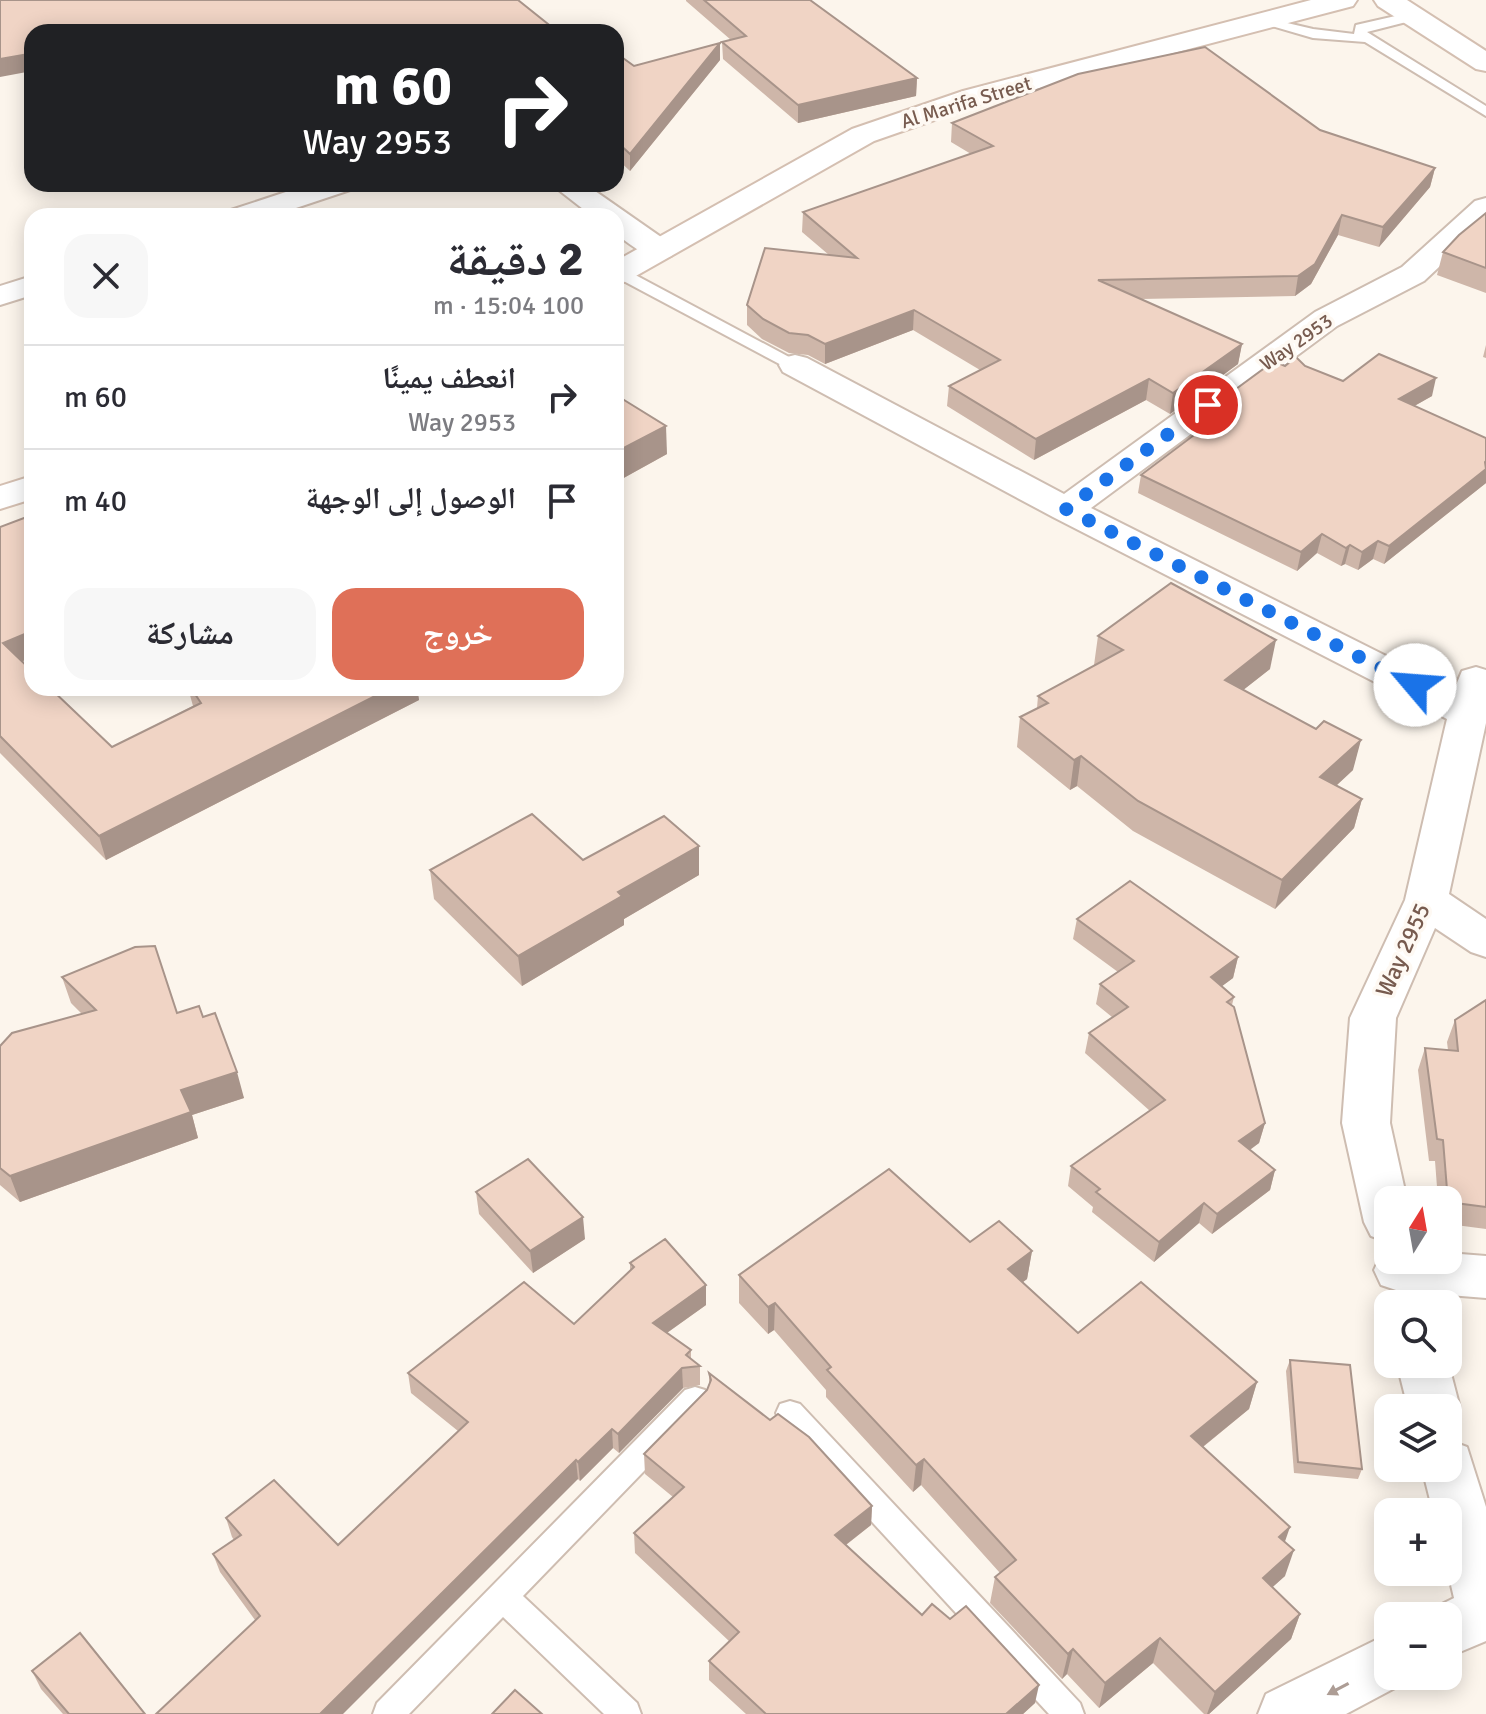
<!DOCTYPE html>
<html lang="ar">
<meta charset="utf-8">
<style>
body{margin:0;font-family:Signika,"Noto Naskh Arabic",sans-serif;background:#f7f7f7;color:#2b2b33;direction:rtl;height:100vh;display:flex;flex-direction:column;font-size:30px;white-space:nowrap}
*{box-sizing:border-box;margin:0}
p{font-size:26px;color:#7c7c81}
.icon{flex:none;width:44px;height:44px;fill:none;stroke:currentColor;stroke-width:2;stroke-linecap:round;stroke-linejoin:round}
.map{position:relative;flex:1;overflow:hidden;direction:ltr}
.drawer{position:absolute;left:24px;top:208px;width:600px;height:488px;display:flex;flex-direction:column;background:#fff;border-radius:24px;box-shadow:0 4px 20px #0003;direction:rtl}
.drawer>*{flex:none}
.top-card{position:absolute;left:24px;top:24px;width:600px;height:168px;border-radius:24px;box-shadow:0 4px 20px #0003;direction:rtl;background:#202124;color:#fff;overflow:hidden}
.needle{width:52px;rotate:11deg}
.tools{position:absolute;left:1374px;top:1186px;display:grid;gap:16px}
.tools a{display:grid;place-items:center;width:88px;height:88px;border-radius:16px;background:#fff;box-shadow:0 4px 20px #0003;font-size:40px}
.pin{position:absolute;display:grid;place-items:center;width:68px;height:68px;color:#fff;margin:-34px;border:4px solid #fff;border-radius:50%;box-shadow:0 2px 8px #0007}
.me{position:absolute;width:88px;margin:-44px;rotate:297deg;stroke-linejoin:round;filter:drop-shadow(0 0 6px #0008)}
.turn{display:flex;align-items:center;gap:28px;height:168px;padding:0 40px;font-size:36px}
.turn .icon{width:104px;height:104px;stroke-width:2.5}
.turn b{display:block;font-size:56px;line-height:68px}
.round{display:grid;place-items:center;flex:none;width:84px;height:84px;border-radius:24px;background:#f7f7f7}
.head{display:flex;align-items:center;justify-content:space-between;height:136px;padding:0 40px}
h1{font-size:48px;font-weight:800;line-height:60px}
.button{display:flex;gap:16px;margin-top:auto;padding:16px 40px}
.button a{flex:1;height:92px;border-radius:24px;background:#df7058;color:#fff;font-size:32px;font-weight:800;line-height:92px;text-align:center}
.button a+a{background:#f7f7f7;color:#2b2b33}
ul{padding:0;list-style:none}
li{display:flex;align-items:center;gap:24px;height:104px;padding:0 40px;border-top:2px solid #e1e1e2}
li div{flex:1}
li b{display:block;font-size:30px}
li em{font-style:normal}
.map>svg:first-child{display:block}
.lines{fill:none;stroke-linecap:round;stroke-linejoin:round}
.lane-casing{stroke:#cebdb1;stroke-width:4}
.street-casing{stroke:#cebdb1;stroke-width:4}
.secondary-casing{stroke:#d4bfb1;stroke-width:4}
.lane{fill:#fff;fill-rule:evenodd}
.street{fill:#fff;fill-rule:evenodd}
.secondary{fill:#fff;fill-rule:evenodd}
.wall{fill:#ceb6a9}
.shaded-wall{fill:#a8948a}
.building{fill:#f0d4c5;stroke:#a8948a;stroke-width:2}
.oneway{fill:#ad9d95}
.route{stroke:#1a73e8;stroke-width:14;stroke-dasharray:0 25.2}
.labels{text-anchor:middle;stroke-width:7;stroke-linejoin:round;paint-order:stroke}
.far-street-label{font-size:20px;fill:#775b4f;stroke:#fef9f3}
.street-label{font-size:24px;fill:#775b4f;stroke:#fef9f3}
</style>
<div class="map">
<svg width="1486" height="1714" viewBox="0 0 1486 1714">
<rect width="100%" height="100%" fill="#fcf5ec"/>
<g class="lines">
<defs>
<g id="lane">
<path d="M1413 12 1420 16 1418 19 1367 32 1486 106V116L1365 42 1313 38 1255 21 1262 17 1313 29 1354 34 1356 25Z"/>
<path d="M616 269 626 270 804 365 801 369H789L616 277Z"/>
<path d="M695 1387 705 1390 709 1399 705 1408 523 1596 637 1703 641 1714H604L503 1617 409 1714H373L377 1703 685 1390Z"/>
<path d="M790 1401 800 1404 1080 1703 1084 1714H1049L780 1422 776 1413 780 1404Z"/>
</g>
<g id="street">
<path d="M310 184H355L350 190 272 216H227L231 210Z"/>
<path d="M551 184H585L671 244 675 250 671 256C649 262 633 246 616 234V216H592Z"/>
<path d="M1486 198V223L1424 281 1337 326 1091 508 1454 690 1462 671 1476 667 1486 670V723L1449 894 1486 919V957L1471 952 1435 928 1396 1018 1390 1123 1407 1200H1388V1242L1371 1236 1364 1222 1342 1123 1350 1018 1405 900 1447 719 1053 517 783 372 779 365 783 358 795 355 807 358 1064 494 1315 312 1402 267 1475 201Z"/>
<path d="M32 276V295L0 305V286Z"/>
<path d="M1388 1253V1260H1448V1253L1486 1256V1298L1399 1291 1381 1285 1374 1270 1381 1255Z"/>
<path d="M1448 1362 1460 1408 1453 1424 1448 1426V1408H1408L1397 1364Z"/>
<path d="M1448 1440 1467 1447 1486 1507V1641L1448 1657V1616H1426L1428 1611 1454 1598 1448 1572V1512H1433L1422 1468H1448Z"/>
<path d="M1388 1634V1676H1411L1408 1681 1346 1714H1258L1266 1694Z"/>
</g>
<g id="secondary">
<path d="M1311 0H1357L1353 6 983 103 874 141 627 281 616 284V261L852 129 963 91Z"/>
<path d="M1374 0H1407L1486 51V71L1476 69 1378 6Z"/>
<path d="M32 476V499L0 509V486Z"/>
</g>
</defs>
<use href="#lane" class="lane-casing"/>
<use href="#street" class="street-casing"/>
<use href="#secondary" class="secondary-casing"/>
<use href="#lane" class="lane"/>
<use href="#street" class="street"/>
<use href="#secondary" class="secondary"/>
</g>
<g class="wall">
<path d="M686 0H810L917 78 916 96 798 123 723 59 722 42 731 40 686 1Z"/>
<path d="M616 53 634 66 720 60 630 171 616 158Z"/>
<path d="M952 123 1320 130 1435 168 1430 187 1379 247 1338 235 1311 284 1295 296 1141 299 1242 344 1238 364 1170 414 1146 400 1034 460 947 406 949 386 980 370 913 330 825 364 808 355 789 353 762 339 747 325V305L829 255 802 232 803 212 971 154 951 142Z"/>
<path d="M1486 213V293L1437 275 1443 252Z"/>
<path d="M1486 345V358L1483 357Z"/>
<path d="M1285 366H1305L1343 381 1432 396 1414 406 1486 438V483L1384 564 1373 559 1358 570 1345 564 1341 566 1317 553 1297 571 1138 493 1141 475 1199 431 1202 414Z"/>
<path d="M616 395 667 454 620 480 616 477Z"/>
<path d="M0 527 22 661 112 747 193 706 188 688H417L419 700 106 860 0 753Z"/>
<path d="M1098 636 1270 669 1243 690 1353 770 1336 786 1362 799 1354 828 1275 909 1133 831 1077 786 1070 790 1017 747 1020 717 1037 708 1038 696 1095 666 1094 665Z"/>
<path d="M699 846V875L624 919V925L522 986 434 899 430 870 583 860Z"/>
<path d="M1077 919 1238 957 1233 978 1222 986 1234 997 1232 1005 1265 1123 1259 1143 1250 1150 1275 1170 1270 1190 1212 1234 1199 1223 1154 1262 1092 1212 1093 1207 1068 1186 1071 1166 1150 1111 1085 1053 1089 1033 1112 1017 1096 1004 1100 984 1118 972 1073 939Z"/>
<path d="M62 977 177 1013 203 1017 244 1098 192 1115 198 1138 20 1202 0 1185V1046L82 1014 71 1003Z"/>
<path d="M1486 1000V1229L1448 1224V1200H1438L1435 1161H1429L1418 1070 1425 1048 1448 1050 1447 1042 1455 1020Z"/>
<path d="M476 1192 585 1239 533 1273 479 1214Z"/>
<path d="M970 1242 1032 1251 1027 1279 1023 1282 1078 1333 1257 1382 1249 1409 1203 1447 1285 1541V1576L1272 1587 1300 1614 1291 1639 1209 1714H1204L1153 1663 1099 1708 1067 1674 1062 1679 990 1603 995 1577 1000 1573 921 1485 913 1492 826 1397V1390L774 1330 768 1334 739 1303V1275Z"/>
<path d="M630 1263 706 1285V1305L667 1333 691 1350V1359L700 1366V1385L683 1388 619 1453 613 1448 580 1481 578 1479 255 1620 220 1572 213 1554 234 1540 232 1537 226 1518 338 1545 458 1431 411 1393 408 1373 574 1324 630 1270Z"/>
<path d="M1290 1360 1362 1469 1358 1479 1294 1473 1286 1371Z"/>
<path d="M709 1373 872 1506 871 1525 846 1545 922 1615 1035 1703 1023 1714H746L709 1680V1661L729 1641 635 1553 634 1533 673 1497 645 1474 644 1454 707 1390 709 1384Z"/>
<path d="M32 1671 145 1714H63L41 1689Z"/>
</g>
<g class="shaded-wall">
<path d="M720 43V60L630 171V154Z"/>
<path d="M28 54 32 71 0 77V59Z"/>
<path d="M917 78 916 96 798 123V105Z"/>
<path d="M1435 168 1430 187 1379 247 1383 227Z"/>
<path d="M1342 215 1338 235 1311 284 1295 296 1298 276Z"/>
<path d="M914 310 913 330 825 364V344Z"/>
<path d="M1242 344 1238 364 1170 414 1173 393Z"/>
<path d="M1436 378 1432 396 1395 417 1399 399Z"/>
<path d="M1149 379 1146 400 1034 460 1036 439Z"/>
<path d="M666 426 667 454 620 480 618 451Z"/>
<path d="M1486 461V483L1384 564 1389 546Z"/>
<path d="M1322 534 1317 553 1297 571 1301 552Z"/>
<path d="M1378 541 1373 559 1358 570 1362 552Z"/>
<path d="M1350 545 1345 564 1341 566 1346 548Z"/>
<path d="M32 631V657L10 667 3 643Z"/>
<path d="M1276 640 1270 669 1219 709 1225 680Z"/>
<path d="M391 688H417L419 700 106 860 99 836Z"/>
<path d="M1361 740 1353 770 1313 807 1320 777Z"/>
<path d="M1081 756 1077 786 1070 790 1074 760Z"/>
<path d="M1362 799 1354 828 1275 909 1282 880Z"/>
<path d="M699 846V875L624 919V925L522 986 518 956 618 892Z"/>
<path d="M1238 957 1233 978 1206 998 1211 977Z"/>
<path d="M237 1072 244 1098 192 1115 198 1138 20 1202 10 1176 181 1090Z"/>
<path d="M1265 1123 1259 1143 1234 1161 1239 1141Z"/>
<path d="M1275 1170 1270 1190 1212 1234 1217 1214Z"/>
<path d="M1204 1203 1199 1223 1154 1262 1159 1242Z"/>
<path d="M583 1217 585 1239 533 1273 530 1251Z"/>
<path d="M1032 1251 1027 1279 1004 1296 1008 1269Z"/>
<path d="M706 1285V1305L654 1342 653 1323Z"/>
<path d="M775 1303 774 1330 768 1334V1307Z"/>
<path d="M682 1368 683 1388 619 1453 618 1434Z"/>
<path d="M1257 1382 1249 1409 1184 1462 1191 1436Z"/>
<path d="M612 1429 613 1448 580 1481 578 1462Z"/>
<path d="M924 1459 921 1485 913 1492 916 1465Z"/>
<path d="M576 1460 578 1479 343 1714H320Z"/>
<path d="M872 1506 871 1525 834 1554 835 1535Z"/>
<path d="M1290 1527 1281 1553 1279 1537Z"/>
<path d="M1294 1550 1285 1576 1254 1604 1263 1578Z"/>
<path d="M1300 1614 1291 1639 1209 1714H1207L1215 1692Z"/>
<path d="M1160 1638 1153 1663 1099 1708 1105 1683Z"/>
<path d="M1073 1649 1067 1674 1062 1679 1068 1654Z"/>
<path d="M1039 1685 1035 1703 1023 1714H1006Z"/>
</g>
<g class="building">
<path d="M0 0H518L558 32H32V59L28 54 0 59Z"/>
<path d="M704 0H810L917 78 798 105 722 42 746 36Z"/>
<path d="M720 43 630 154 616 141V53L634 66Z"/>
<path d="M1205 47 1320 130 1435 168 1383 227 1342 215 1315 264 1298 276 1098 280 1242 344 1173 393 1149 379 1036 439 949 386 1000 360 914 310 825 344 808 335 789 333 763 319 747 305 765 248 857 258 803 212 993 146 952 123 1078 74Z"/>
<path d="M1486 213V268L1443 252 1459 235Z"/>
<path d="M1379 354 1436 378 1399 399 1486 438V461L1485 462 1486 469 1389 546 1378 541 1362 552 1350 545 1346 548 1322 534 1301 552 1141 475 1214 420 1202 414 1274 361 1285 366 1296 357 1305 366 1343 381Z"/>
<path d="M616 395 666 426 618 451 616 450Z"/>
<path d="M32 515V631L3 643 32 671V688H50L112 747 201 703 191 688H391L99 836 0 736V527Z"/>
<path d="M1171 583 1276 640 1225 680 1316 729 1324 721 1361 740 1320 777 1362 799 1282 880 1138 801 1081 756 1074 760 1020 717 1048 703 1038 696 1123 650 1098 636Z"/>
<path d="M532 814 583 860 664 816 699 846 618 892 622 896 518 956 430 870Z"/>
<path d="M1130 881 1238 957 1211 977 1234 997 1227 1002 1234 1007 1265 1123 1239 1141 1275 1170 1217 1214 1204 1203 1159 1242 1096 1192 1100 1189 1071 1166 1165 1100 1089 1033 1128 1007 1100 984 1134 961 1077 919Z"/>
<path d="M155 946 177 1013 199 1006 203 1017 215 1013 237 1072 181 1090 191 1112 10 1176 0 1168V1046L12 1033 96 1010 62 977 135 947Z"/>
<path d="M1486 1000V1207L1448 1202 1443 1140 1437 1139 1425 1048 1458 1051 1455 1020Z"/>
<path d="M528 1159 583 1217 530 1251 476 1192Z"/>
<path d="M889 1169 970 1242 999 1221 1032 1251 1008 1269 1078 1333 1141 1282 1257 1382 1191 1436 1290 1527 1279 1537 1294 1550 1263 1578 1300 1614 1215 1692 1160 1638 1105 1683 1073 1649 1068 1654 995 1577 1016 1560 924 1459 916 1465 827 1370 831 1367 775 1303 768 1307 739 1275Z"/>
<path d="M665 1239 706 1285 653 1323 691 1350 686 1355 700 1366 682 1368 618 1434 612 1429 578 1462 576 1460 320 1714H156L260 1616 213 1554 241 1535 226 1518 274 1480 338 1545 468 1422 408 1373 524 1282 574 1324 634 1267 630 1263Z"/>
<path d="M1290 1360 1350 1365 1362 1469 1298 1462Z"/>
<path d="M709 1373 770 1420 778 1414 809 1437 872 1506 835 1535 922 1615 932 1604 950 1619 966 1606 1039 1685 1006 1714H766L709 1661 739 1632 634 1533 684 1487 644 1454 707 1390 711 1380Z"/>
<path d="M80 1633 145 1714H69L32 1671Z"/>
<path d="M515 1690 542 1714H492Z"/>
</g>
<defs><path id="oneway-solid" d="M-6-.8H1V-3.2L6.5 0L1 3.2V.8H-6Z" transform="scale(2)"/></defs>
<use class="oneway" href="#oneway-solid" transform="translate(1338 1689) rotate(152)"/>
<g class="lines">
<path class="route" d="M1208 405 1066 509 1415 685"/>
</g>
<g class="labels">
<g class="far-street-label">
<text transform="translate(966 102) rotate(-17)" y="7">Al Marifa Street</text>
<text transform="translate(1296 342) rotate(-35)" y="7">Way 2953</text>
</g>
<g class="street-label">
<text transform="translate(1403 950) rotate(-66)" y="8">Way 2955</text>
</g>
</g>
</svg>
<div class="tools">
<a><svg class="needle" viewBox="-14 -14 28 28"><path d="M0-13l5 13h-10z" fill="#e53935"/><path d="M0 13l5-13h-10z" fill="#7c7c81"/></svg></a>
<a><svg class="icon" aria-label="search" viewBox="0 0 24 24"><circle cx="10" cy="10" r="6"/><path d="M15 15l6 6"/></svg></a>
<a><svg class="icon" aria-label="layers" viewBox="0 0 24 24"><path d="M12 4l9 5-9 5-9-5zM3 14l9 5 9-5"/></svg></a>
<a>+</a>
<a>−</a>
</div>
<div class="pin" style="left:1208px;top:405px;background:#d93025"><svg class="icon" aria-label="arrive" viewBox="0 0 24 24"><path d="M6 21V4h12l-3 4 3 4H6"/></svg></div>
<svg class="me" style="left:1415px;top:685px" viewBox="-20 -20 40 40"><circle r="19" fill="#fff"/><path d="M0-13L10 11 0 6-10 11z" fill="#1a73e8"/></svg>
<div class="top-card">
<div class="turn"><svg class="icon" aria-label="right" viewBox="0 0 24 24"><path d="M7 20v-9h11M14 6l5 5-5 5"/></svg><div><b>60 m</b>Way 2953</div></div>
</div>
<section class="drawer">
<div class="head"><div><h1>2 دقيقة</h1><p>100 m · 15:04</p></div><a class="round"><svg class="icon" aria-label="close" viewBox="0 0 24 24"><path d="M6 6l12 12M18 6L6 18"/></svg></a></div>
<ul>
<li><svg class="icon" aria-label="right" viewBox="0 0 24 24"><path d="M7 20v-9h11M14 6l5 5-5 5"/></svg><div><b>انعطف يمينًا</b><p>Way 2953</p></div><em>60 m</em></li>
<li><svg class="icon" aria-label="arrive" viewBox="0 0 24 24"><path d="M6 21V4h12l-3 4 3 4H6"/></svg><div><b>الوصول إلى الوجهة</b></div><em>40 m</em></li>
</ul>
<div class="button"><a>خروج</a><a>مشاركة</a></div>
</section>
</div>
